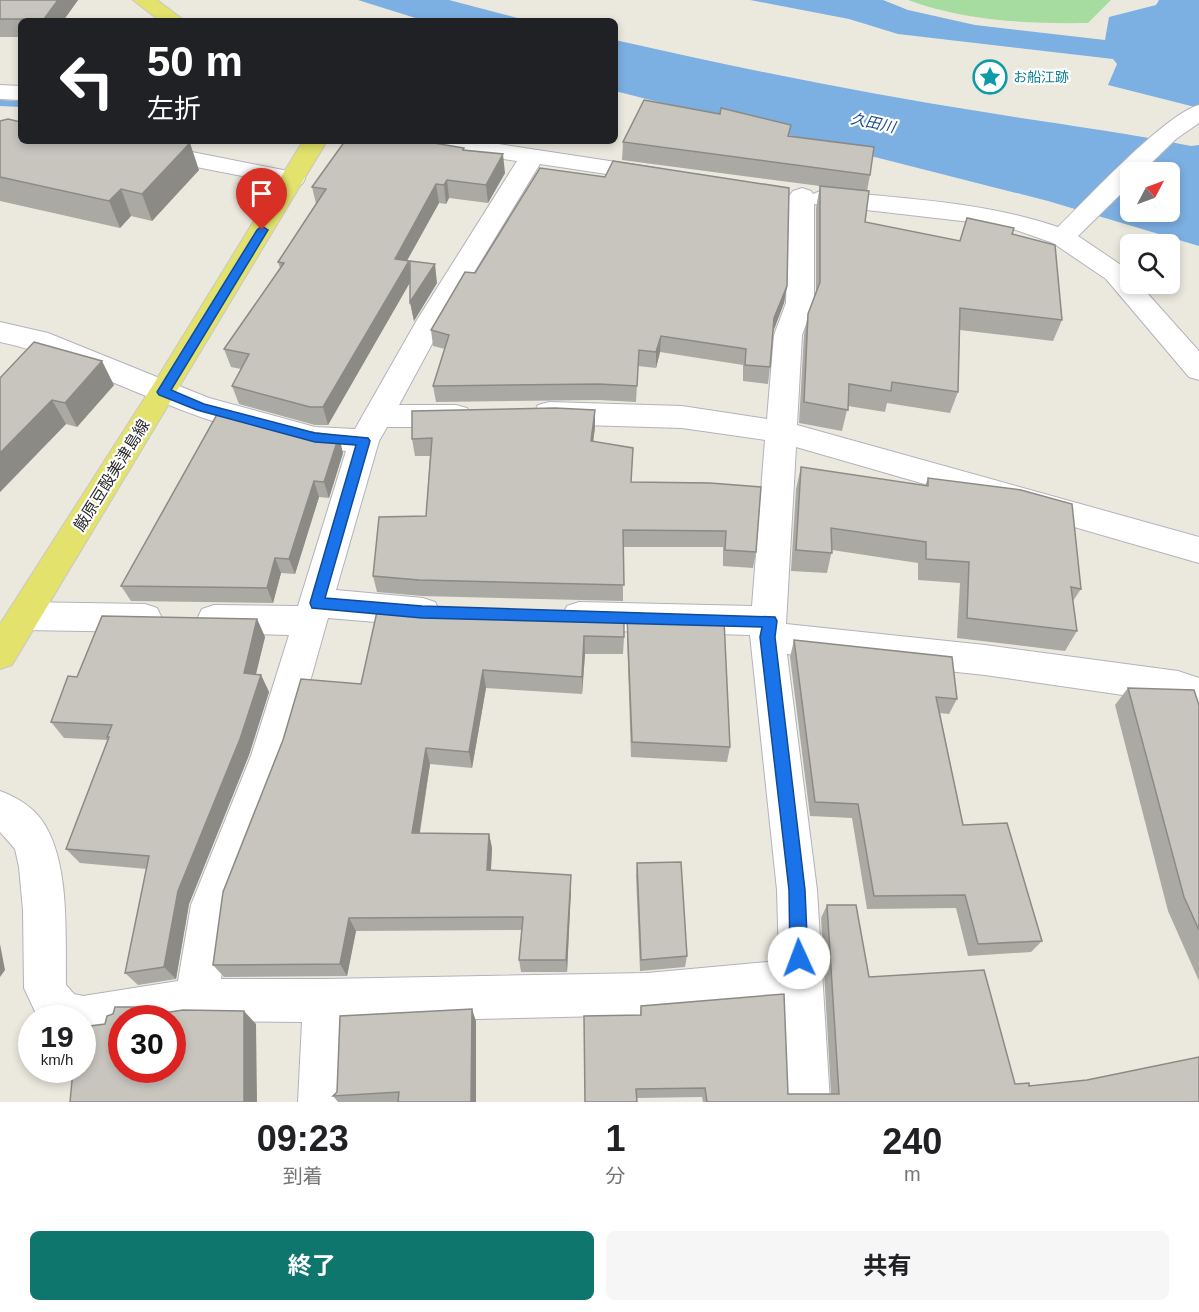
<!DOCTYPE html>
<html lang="ja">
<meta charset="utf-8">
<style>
body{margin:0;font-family:Arial,"Noto Sans JP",sans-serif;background:#f6f6f6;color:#202124;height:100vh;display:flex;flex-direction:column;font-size:22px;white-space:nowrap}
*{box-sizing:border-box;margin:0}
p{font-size:20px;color:#757577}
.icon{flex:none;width:33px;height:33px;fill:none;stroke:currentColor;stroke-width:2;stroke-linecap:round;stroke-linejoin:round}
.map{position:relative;height:1102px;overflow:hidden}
.panel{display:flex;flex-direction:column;background:#fff;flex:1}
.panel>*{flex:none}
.banner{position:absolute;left:18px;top:18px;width:600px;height:126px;border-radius:9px;box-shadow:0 3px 9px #0003;background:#202124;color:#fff;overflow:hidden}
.needle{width:39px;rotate:49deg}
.controls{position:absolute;left:1120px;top:162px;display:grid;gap:12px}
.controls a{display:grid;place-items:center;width:60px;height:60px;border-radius:9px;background:#fff;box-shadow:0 3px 9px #0003;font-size:30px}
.speed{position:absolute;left:18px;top:1005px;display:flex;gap:12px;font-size:30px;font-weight:700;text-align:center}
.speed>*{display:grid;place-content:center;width:78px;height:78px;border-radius:50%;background:#fff;box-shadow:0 3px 9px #0003;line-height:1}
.speed small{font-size:15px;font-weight:400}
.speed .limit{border:9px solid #d22;background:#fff;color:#111}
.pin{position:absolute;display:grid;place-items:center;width:51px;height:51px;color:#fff;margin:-62px -26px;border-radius:50% 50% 50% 0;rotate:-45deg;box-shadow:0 0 6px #0007}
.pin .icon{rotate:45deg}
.me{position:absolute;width:66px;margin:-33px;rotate:358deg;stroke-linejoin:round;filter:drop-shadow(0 0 4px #0008)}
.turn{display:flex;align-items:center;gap:21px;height:126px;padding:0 30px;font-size:27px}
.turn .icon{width:78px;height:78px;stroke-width:2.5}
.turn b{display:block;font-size:42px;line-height:51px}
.eta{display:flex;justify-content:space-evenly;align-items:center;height:102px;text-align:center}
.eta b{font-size:36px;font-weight:700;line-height:42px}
.primary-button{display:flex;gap:12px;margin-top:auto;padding:12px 30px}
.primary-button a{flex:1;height:69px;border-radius:9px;background:#0f766e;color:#fff;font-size:24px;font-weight:700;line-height:69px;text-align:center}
.primary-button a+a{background:#f6f6f6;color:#202124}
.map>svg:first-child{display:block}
.green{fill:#a6dca0}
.water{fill:#7cafe2;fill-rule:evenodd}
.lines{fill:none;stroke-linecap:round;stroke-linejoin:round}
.stream{fill:#7cafe2;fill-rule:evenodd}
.minor-casing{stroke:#b2b2bd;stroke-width:2}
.major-casing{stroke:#c8c8c8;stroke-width:2}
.minor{fill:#fff;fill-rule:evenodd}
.major{fill:#e2e26c;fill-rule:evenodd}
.wall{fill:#aba9a3}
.shaded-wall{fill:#8b8a85}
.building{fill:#c7c5be;stroke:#8b8a85;stroke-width:1.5;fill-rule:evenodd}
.route{fill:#1a73e8;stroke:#114b97;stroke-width:1.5}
.labels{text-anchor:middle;stroke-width:4.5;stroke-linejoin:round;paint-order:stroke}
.far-culture-label{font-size:14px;fill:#0d838f;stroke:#fff;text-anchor:start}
.far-water-label{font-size:15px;font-style:italic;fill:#1b4b8e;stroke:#fff}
.street-label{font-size:16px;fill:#2b2b2b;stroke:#fff}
</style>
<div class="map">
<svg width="1199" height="1102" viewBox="0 0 1199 1102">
<rect width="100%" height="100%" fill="#ebe9de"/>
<path class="green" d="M908 0H1111L1088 23C1028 24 964 21 908 0Z"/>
<g class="water">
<path d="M358 0H449L529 21H425Z"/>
<path d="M750 0H883L908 10 975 25 1105 40 1109 17 1156 5 1159 0H1199V108L1108 85 1117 64 1113 59 898 34 849 19Z"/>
<path d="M615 40C739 68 864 94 990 113 1057 124 1124 132 1191 146L1199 145V246L1048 201 615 91ZM1131 172H1170V212H1131Z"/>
</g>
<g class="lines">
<path class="stream" d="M0 100 21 101V107L0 106Z"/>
<defs>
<g id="minor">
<path d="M0 85 21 86V100L0 99Z"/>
<path d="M1199 105V123L1176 139 1142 172H1131V184L1078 236 1124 267 1131 274V284H1139L1199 351V380L1189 377 1106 279 1053 243 1016 230 988 224 814 204V303L802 335 797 425 1199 537V563L796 447 786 624 985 645 1178 671 1199 678V710L1178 703 985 675 787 654 817 890 830 1102H784L781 1003 647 1015 346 1022 344 1102H298L302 1022 197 1021 172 1025V1018H122V1034L83 1040 82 1018H38L24 988 23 910 19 867 15 849 0 832V791C16 797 30 805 41 819 71 860 65 937 66 985L74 994 83 996 178 981 191 905 251 756 289 635 214 633 202 629 197 619 202 609 214 605 298 606 346 451C270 446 186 413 117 384 78 368 41 350 0 342V322L48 333 209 398 315 427 355 429 417 320 517 161 430 148 422 146 418 141H479L662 169 665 174 662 179 653 181 540 164 445 320 399 405H456L467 408 471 416 467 424 456 427H387L379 441 336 590 423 598 435 602 440 612 435 622 423 626 328 618 289 756 231 905 221 979H325L647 973 779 961 777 890 750 635 579 630 567 626 562 616 567 606 579 602 752 606 765 440 682 428 549 424 538 421 534 413 538 405 549 402 682 406 767 419 774 335 786 303 789 196 793 191 802 188 811 191 813 194 823 190C901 199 983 201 1058 227 1087 199 1165 114 1199 105Z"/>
<path d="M88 141H137L293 172 302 174 305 179 302 184 293 186 100 148 92 146Z"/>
<path d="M24 602 145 604 157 608 162 618 157 628 145 632 24 630 12 626 7 616 12 606Z"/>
</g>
<g id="major">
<path d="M133 0H157L185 21H160Z"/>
<path d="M303 141H327L12 665 0 669V624L153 385Z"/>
</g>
</defs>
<use href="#minor" class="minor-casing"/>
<use href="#major" class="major-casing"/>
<use href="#minor" class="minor"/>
<use href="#major" class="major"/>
</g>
<g class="wall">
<path d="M0 0H78L63 21H21V37H0Z"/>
<path d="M0 121 199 170 152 221 131 216 120 228 0 201Z"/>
<path d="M790 136 870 175 867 191 865 222 960 241 967 218 1012 234 1062 320 1053 341 960 330 958 392 950 413 887 403 885 412 848 406 842 431 799 423 804 335 808 314 816 293V208L820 186 622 160 623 142Z"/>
<path d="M464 150 505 173 488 203 449 198 446 204 439 203 407 260 409 261 410 270 437 283 414 321 410 302V282L328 425H315L239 404 232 386 241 369 231 367 224 349 280 268 278 262 316 204 312 187Z"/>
<path d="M605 177 787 286 784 303 773 330 770 367 768 384 743 381V365L660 352 656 368 638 366 636 402 599 400 436 402 433 386 445 349 433 346 431 330 475 273Z"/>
<path d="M0 378 114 385 77 427 66 424 0 492Z"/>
<path d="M595 410V427L593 442 631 482 710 483 756 552 753 568 723 566V547H623V601L422 596 377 592 373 576 426 516 430 456H415L412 439Z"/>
<path d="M343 453 329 498 319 497 295 574 281 573 273 603 131 601 121 586Z"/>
<path d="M801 467 925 486 928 478 1081 589 1073 601 1077 631 1065 651 957 638 960 583 918 580V563L832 550 827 573 791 571 796 489Z"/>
<path d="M418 610 624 637 623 654H585L582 694 486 688 472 768 430 764 420 833 489 834 492 848 491 871 571 875V889L567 972H521L519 960 522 930 356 931 347 976 224 977 213 965 361 684Z"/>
<path d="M627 617 730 747 727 762 631 757 627 634Z"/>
<path d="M257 619 265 637 256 674 261 675 269 692 249 755 189 904 176 979 138 985 125 973 147 869 80 863 66 849 108 740 64 738 51 722 77 677Z"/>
<path d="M794 640 957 699 949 714 940 713 963 825 1042 941 1031 952 968 956 956 908 867 909 852 818 810 816 790 657Z"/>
<path d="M1128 688 1199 705V981L1168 911 1115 705Z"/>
<path d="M637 863 687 956 685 967 640 971 636 876Z"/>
<path d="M827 905 869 977 1015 1084 1199 1102H703L702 1097 637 1098 584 1016 640 1015 641 1006 788 1094H831L821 918Z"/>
<path d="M476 1021V1102H338L333 1096Z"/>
</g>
<g class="shaded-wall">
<path d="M58 0H78L63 21H45L44 19Z"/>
<path d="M190 143 199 170 152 221 142 194Z"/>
<path d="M503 154 505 173 488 203 486 185Z"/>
<path d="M447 180 449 198 446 204 444 185Z"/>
<path d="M436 184 439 203 398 277 395 259Z"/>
<path d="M121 189 131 216 120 228 109 201Z"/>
<path d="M409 261 412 279 328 425 323 407Z"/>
<path d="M435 264 437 283 414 321 410 302Z"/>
<path d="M787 286 784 303 772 335 774 318Z"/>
<path d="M661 336 660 352 656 368V352Z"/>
<path d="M102 361 114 385 77 427 65 403Z"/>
<path d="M52 400 66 424 0 492V453Z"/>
<path d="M595 410V427L591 458V441Z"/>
<path d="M339 436 343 453 329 498 324 482Z"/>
<path d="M314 481 319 497 295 574 289 559Z"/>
<path d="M275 558 281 573 273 603 267 588Z"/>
<path d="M257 619 265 637 252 690 244 673Z"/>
<path d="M584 636 585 654 582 694V677Z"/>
<path d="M483 670 486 688 472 768 469 752Z"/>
<path d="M261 675 269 692 249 755 189 904 176 979 164 967 178 891Z"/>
<path d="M426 748 430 764 417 848 412 833Z"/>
<path d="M489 834 492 848 490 884 487 870Z"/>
<path d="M571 875V889L567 972 566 960Z"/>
<path d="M349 918 356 931 347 976 340 964Z"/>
<path d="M0 944 5 970 0 977Z"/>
<path d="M155 1007 168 1018 157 1014Z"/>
<path d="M472 1009 476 1021V1102H471Z"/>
<path d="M244 1011 256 1024 257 1102H244Z"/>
</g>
<g class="building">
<path d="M0 0H58L44 19H0Z"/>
<path d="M644 100 720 114 721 108 791 125 788 136 874 147 870 175 623 142Z"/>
<path d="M8 119 21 122V141H181L190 143 142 194 121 189 109 201 0 177V121Z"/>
<path d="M345 141H422L464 148 463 150 503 154 486 185 447 180 444 185 436 184 395 259 409 261 323 407H310L232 386 249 354 224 349 284 263 278 262 326 189 312 187Z"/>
<path d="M613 161 789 188 787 286 774 318 770 367 745 365 746 349 661 336 656 352 639 350 637 386 599 384 433 386 449 335 431 330 465 272 475 273 540 168 605 177Z"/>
<path d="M820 186 869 191 865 222 960 241 967 218 1014 228 1012 234 1055 245 1062 320 960 308 958 392 892 382 891 391 849 384 848 410 804 402 808 314 820 282Z"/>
<path d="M410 261 435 264 410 302Z"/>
<path d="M34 342 102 361 65 403 52 400 0 453V378Z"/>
<path d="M555 408 595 410 591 441 633 448 631 482 710 483 761 487 756 552 725 550 726 531 623 530 624 585 419 580 373 576 379 517 426 516 432 438 412 439V411Z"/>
<path d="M219 411 282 428 339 436 324 482 314 481 289 559 275 558 267 588 121 586Z"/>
<path d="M801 467 928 486V478L1021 490 1072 504 1081 589 1071 587 1077 631 967 618 969 562 926 559V542L831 528 832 553 796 550Z"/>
<path d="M378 607 418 610 624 616V637L584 636 582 677 483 670 469 752 426 748 412 833 489 834 487 870 571 875 566 960H519L523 917 349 918 340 964 213 965 223 892 283 740 301 679 361 684Z"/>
<path d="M102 616 257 619 244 673 261 675 240 739 178 891 164 967 125 973 149 856 66 849 109 737H107L112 725 51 722 68 676 77 677Z"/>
<path d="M627 617 724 620 730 747 632 742Z"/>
<path d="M794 640 952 657 957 699 936 697 963 825 1007 823 1042 941 978 944 965 895 874 896 858 804 815 802Z"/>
<path d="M1128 688 1194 690 1199 705V930L1184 897Z"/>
<path d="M681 862 687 956 641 960 637 863Z"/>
<path d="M827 905H856L869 977 984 970 1015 1084 1029 1083V1086L1087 1080 1199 1057V1102H707L705 1088 636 1089 637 1102H585L584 1016 641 1015V1006L784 994 788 1094H839Z"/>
<path d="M115 1007H155L157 1014 183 1010 244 1011V1102H70L73 1070H82V1027L105 1024 107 1016 113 1014ZM122 1018H172V1070H122Z"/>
<path d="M472 1009 471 1102H398L399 1092 333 1096 337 1092 340 1016Z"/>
</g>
<path class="route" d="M262 226 268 230 171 390 204 404 315 433 368 438 370 441 325 598 422 606 775 617 777 621 775 637 805 890 808 958 805 964 799 966 793 964 790 958 789 890 760 637 762 627 422 618 312 608 310 603 356 445 315 442 197 410 159 395 157 392 257 230Z"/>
<defs>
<symbol id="sight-ring" viewBox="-11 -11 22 22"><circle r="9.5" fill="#fff" stroke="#0f9aa8" stroke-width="1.5"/><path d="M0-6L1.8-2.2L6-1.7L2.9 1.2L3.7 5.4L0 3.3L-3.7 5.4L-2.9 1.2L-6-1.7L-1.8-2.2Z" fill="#0f9aa8"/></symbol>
</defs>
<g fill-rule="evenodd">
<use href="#sight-ring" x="971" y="58" width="38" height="38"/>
</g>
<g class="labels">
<g class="far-culture-label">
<text x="1013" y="82">お船江跡</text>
</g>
<g class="far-water-label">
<text transform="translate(873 123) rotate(12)" y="5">久田川</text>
</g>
<g class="street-label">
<text transform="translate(111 475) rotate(-58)" y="6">厳原豆酘美津島線</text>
</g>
</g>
</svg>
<div class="controls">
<a><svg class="needle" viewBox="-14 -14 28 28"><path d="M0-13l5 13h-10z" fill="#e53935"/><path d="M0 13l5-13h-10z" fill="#757577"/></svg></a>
<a><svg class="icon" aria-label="search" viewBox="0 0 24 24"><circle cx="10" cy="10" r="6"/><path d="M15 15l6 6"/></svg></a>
</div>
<div class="speed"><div>19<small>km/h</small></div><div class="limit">30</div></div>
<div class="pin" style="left:262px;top:230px;background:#d93025"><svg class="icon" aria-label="arrive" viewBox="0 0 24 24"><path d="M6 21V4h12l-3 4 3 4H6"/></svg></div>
<svg class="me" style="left:799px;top:958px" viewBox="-20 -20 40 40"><circle r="19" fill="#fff"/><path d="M0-13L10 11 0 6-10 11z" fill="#1a73e8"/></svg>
<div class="banner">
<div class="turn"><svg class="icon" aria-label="left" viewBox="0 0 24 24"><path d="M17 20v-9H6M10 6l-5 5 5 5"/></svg><div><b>50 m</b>左折</div></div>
</div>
</div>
<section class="panel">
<div class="eta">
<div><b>09:23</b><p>到着</p></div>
<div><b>1</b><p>分</p></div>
<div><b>240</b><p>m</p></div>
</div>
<div class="primary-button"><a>終了</a><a>共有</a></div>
</section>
